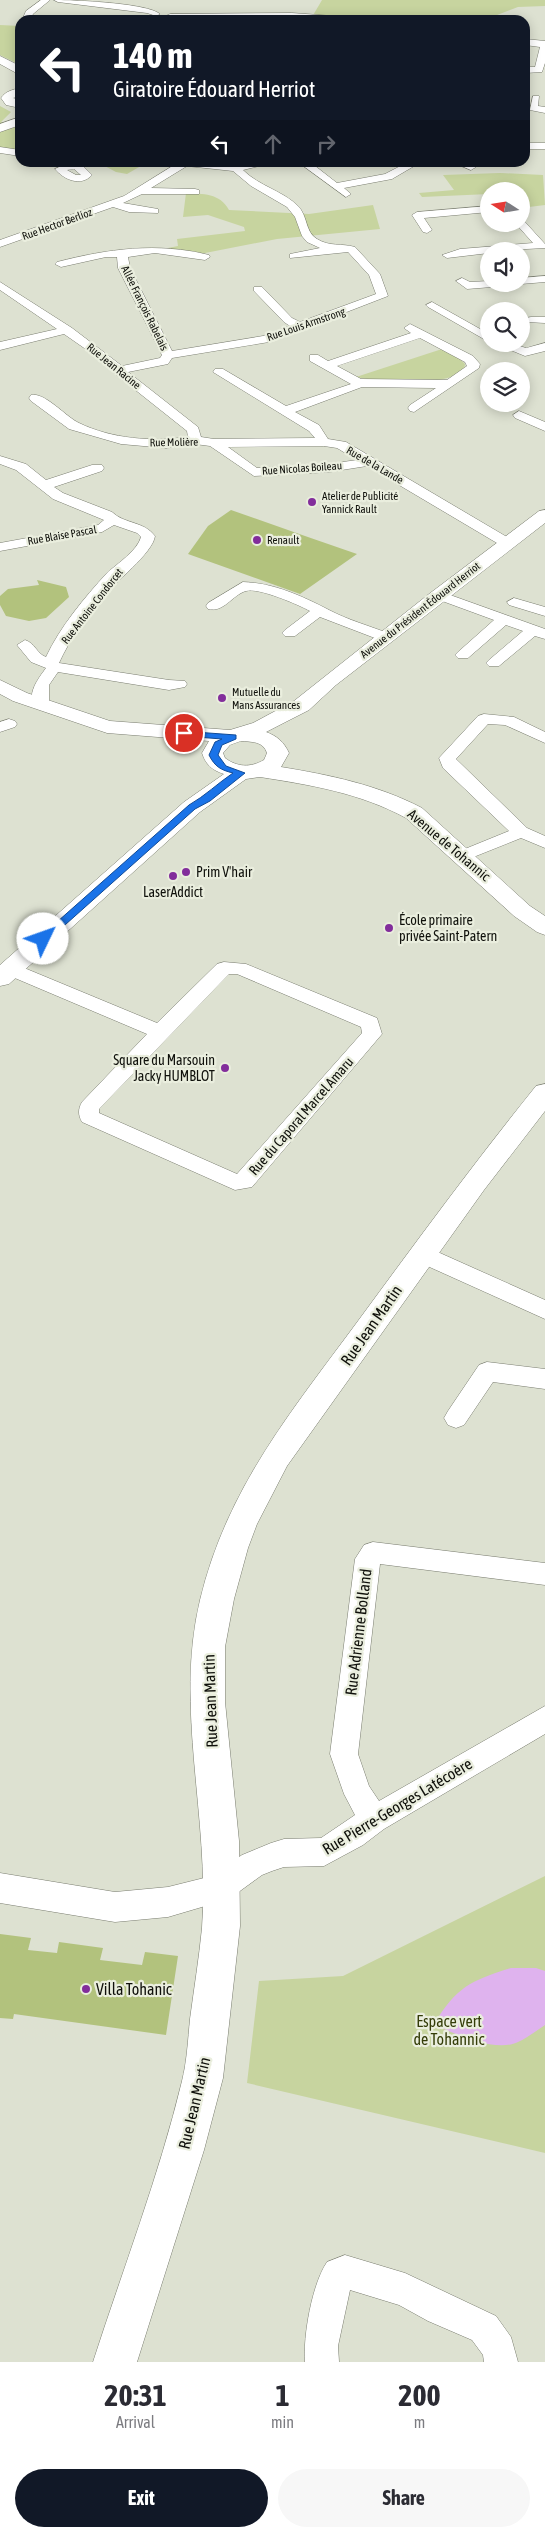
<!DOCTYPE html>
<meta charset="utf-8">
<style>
body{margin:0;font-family:"Asap Condensed",sans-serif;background:#f7f7f7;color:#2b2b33;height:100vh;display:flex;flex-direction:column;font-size:19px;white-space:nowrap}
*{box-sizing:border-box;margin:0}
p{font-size:16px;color:#7c7c81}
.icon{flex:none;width:28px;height:28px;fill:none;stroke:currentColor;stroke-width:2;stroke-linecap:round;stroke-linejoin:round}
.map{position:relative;height:2362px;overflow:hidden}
.details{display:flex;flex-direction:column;background:#fff;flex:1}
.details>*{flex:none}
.hud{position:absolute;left:15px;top:15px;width:515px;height:152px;border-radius:15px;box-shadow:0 2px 12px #0003;background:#111827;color:#fff;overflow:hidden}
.needle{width:32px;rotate:282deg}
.controls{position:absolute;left:480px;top:182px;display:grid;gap:10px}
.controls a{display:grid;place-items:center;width:50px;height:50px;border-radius:50%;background:#fff;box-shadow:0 2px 12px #0003;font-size:25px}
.pin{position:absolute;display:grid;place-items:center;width:42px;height:42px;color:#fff;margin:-21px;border:2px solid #fff;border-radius:50%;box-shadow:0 1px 5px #0007}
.me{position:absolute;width:55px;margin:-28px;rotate:48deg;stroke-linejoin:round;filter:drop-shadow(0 0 4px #0008)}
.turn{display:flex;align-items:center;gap:18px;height:105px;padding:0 15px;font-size:22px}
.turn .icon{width:65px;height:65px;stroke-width:2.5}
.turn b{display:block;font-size:35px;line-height:42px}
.lanes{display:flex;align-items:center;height:48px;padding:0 15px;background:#0003;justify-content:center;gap:25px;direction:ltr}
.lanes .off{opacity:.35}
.eta{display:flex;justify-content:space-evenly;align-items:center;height:85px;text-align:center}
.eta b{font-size:30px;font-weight:700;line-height:35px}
.cta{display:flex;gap:10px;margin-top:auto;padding:10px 15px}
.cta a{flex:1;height:58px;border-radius:30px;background:#111827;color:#fff;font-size:20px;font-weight:700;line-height:58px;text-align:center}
.cta a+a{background:#f7f7f7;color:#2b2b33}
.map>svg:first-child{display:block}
.green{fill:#c7d49f}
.water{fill:#dfb3ee}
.building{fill:#b2c27d}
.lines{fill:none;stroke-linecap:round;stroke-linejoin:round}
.street-casing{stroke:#7a7d70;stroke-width:1}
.secondary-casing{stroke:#7a7d70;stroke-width:1}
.street{fill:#fff;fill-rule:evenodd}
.secondary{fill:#fff;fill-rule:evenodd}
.route{fill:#1a73e8;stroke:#114b97}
.poi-dot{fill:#822d9b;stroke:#eaeede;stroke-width:2}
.labels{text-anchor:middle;stroke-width:4.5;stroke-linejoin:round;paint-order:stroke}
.far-street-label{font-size:11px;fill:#0f100b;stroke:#eaeede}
.far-poi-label{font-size:11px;fill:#0f100b;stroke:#eaeede;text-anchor:start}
.street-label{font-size:14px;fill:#0f100b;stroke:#eaeede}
.poi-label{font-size:14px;fill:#0f100b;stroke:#eaeede;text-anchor:start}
.near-street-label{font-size:16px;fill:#0f100b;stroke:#eaeede}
.near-poi-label{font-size:16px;fill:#0f100b;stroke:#eaeede;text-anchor:start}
.near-park-label{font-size:16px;fill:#343d08;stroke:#eaeede}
</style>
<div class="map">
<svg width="545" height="2362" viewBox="0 0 545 2362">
<rect width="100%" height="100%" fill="#dde1d1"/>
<g class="green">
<path d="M322 0H545V6L518 7 492 17 496 20H340L312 17Z"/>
<path d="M0 25 20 26V65L0 55Z"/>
<path d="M0 106 11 112 1 122 20 126V150L0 149Z"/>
<path d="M99 163H146L127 174 116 172Z"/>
<path d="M500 173 543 175 545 205 521 208V191H489V194L422 197 419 193 454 190 443 175Z"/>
<path d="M186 193C203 194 220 193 229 210L309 214 373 205 380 229 277 239 200 254 163 249 178 246 177 239 245 231 244 227 208 215 183 217Z"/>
<path d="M442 349 456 355 465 364 464 371C440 387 384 383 356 377Z"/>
<path d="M545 1876V2153L247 2083 259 1981 343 1976Z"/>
</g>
<path class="water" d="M511 1968H536L545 1971V2025C536 2031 527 2038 518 2042 496 2053 454 2034 434 2024 457 1987 470 1981 511 1968Z"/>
<g class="building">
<path d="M231 510 305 536 357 554 300 594 188 554 208 526Z"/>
<path d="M37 580 66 587 69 597 46 618 29 621 6 616 0 605V596L8 589 39 585Z"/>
<path d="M0 1934 31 1938 28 1950 57 1953 59 1942 103 1948 100 1960 142 1965 145 1952 178 1956 166 2035 14 2014 13 2019 0 2018Z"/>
</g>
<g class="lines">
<defs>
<g id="street">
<path d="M41 0H50L33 14 30 20H22L26 11Z"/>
<path d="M54 0C74 0 147 3 160 14L156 16 147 13 58 2Z"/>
<path d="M292 13 360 18 364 20 292 17 170 18 166 16 170 14Z"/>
<path d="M525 39 545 41V63L542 72 525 73V67H535L540 47 525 45Z"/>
<path d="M533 96H539L538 106 545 107V113L530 110Z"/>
<rect x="525" y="143" width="20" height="6"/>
<path d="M0 147 20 150V156L0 153Z"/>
<path d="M179 162 236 165 275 162 243 170C259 186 283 191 298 206 308 216 305 232 317 239 330 247 341 243 355 247L380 274 388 296 269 342 172 358 168 364 128 372 198 427 201 437 214 439 315 438 309 431 213 372 215 369H223L286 406 351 384 310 361V355H318L328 361 411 333 404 328 410 324 414 326 473 356 480 364 479 368 414 412 410 411 408 408 410 405 436 388 362 387 295 412 319 425 328 439 346 442 512 540 514 543 512 546H502L367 466 329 472 254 476 210 446 195 444 166 448 121 444 69 429 31 401 29 398 31 395C45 392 66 417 79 423 112 439 153 442 188 437L187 431 114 373 110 366 64 334 0 350V342L57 329 0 290V282L72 328 122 366 160 358 162 355 118 268 117 257H106L61 267 55 264 57 262C107 249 158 242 209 255L210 257 205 260 155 253 128 257 130 268 172 351 263 336 290 326 284 322 254 291V287H262L292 318 300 322 376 294 369 275 348 252 290 258V254L320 248 307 242 302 236 295 217 287 207 251 186 233 171 187 166 151 188 195 189 199 190V194H142L123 203 158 209V213L129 212 113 207 0 247V240L124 196ZM420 338 465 362 467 366 447 380 361 379 337 366ZM324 446 337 448 357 460 329 464 257 468 228 447Z"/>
<path d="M298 162H310L337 183 385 174 408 162H421L392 179 344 188 351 194 346 197Z"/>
<path d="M452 162H468L476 167 471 170Z"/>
<path d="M68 163 81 164 92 175C81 187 64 180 55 169ZM74 169 81 175H76L67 170Z"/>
<path d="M489 206V212L424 218 432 230 427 233 423 232 412 215 417 212Z"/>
<path d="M521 221 525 222 545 244V248L489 251V253L447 258 442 255 460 249 533 243 516 224H521Z"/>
<path d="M545 276V282L521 284H519H521V278Z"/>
<path d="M462 278 470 282 489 281V284H498L492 287 467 289 456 281Z"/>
<path d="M432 302 489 334V342L428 307 426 305Z"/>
<path d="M531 317H545V323L527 322V318Z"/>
<path d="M545 343V351L525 356 496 344H513L526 348Z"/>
<path d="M519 411 545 422V431L515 418 513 415Z"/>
<path d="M0 456 26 464 46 480 92 465H102L104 468 102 471 54 487 63 493 112 512C124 524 144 521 155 536 153 553 114 583 102 598 85 618 70 639 59 663L169 680 185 681 187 684 185 687 169 690 58 672 49 685V705L47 708H35C26 694 38 679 46 668L31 662 17 645 25 640C35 643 37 654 46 657 60 627 84 598 107 573 118 563 137 551 141 537L137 533 114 525 102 532 0 551V543L98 525 104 520 53 499 16 470 0 464Z"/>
<path d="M243 582C274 583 302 596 329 610 348 620 370 626 390 634L393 637 385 642 380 640 320 617 295 636H285L282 633 285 630 310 611C299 605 258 587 246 591 232 595 224 613 208 609L206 606 208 603Z"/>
<path d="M439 591 545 629V639L535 636 499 666H489L486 663 489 660 523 631 506 625 468 658H458L455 655 458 652 494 620 434 598 432 595Z"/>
<path d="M514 598 545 607V616L509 605 507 602Z"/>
<path d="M484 714 514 717 545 732V743L505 725 488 724 456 759 527 828 545 836V848L521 838 461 862 455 861 452 857 455 853 509 831 443 768 439 758 478 716Z"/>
<path d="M9 719 15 721 17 724 15 727 0 732V722Z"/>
<path d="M224 962 246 964 377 1018 382 1034 252 1187 235 1190 82 1122C78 1115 78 1109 82 1102L147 1034 3 973 1 969 3 965 10 963 17 965 157 1023 217 964ZM229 974H237L361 1027 362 1033 237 1174 99 1113V1109Z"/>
<path d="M422 1245 545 1300V1319L414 1260 411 1254 414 1248Z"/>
<path d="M487 1362 545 1369V1389L493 1382 464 1425 456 1428 448 1425 444 1418 448 1411 479 1365Z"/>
<path d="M373 1542 545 1563V1585L380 1564 358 1754 369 1786 379 1801 545 1706V1734L384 1829 363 1845 324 1866 284 1867 272 1871 262 1875 229 1899 168 1917 115 1922 0 1903V1873L115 1892 168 1887 212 1876 242 1855 271 1843 284 1839 321 1838 355 1815 344 1794 330 1754 355 1559 364 1545Z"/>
<path d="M345 2255 405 2273 496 2316 511 2337 518 2362H484L483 2355 472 2340 428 2321 399 2305 350 2290 338 2346 339 2362H305C303 2336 312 2284 327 2262Z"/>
</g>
<g id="secondary">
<path d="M0 56 20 66V75L0 64Z"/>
<path d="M20 88V96L13 98 20 100V108L6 105 1 98C6 91 12 90 20 88Z"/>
<path d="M20 117V125L0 132V124Z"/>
<path d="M545 510V523L336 685 309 710 266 732C277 736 284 742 289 753L281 767C330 775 378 785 422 808L530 906 545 916V935L537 932 514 916 406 818C360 793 311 785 260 777L246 779 200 812 9 984 0 986V965L184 802 224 774C212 770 206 765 202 753L209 741 107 733 13 701 0 694V680L27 693 110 721 230 730 253 723 294 701 429 594 539 511ZM241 741C252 742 263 741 267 753L264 760C250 768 237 767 225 758L223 753 230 745Z"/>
<path d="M545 1084V1111L484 1190 287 1466 257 1524 248 1548 234 1599 225 1647V1702L239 1841 240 1926 223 2078 204 2150 137 2362H93C123 2269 159 2176 182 2081 187 2061 188 2039 190 2019 194 1989 199 1958 202 1928 210 1818 174 1708 200 1600 227 1488 291 1412 358 1321 416 1242 474 1163 536 1086Z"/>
</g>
</defs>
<use href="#street" class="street-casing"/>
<use href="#secondary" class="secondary-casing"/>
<use href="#street" class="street"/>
<use href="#secondary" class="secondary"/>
</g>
<path class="route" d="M181 731 236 735V739L222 745 218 755 226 766 245 773 210 801 195 809 47 941H40V937L189 805C205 796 218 783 233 773 221 770 215 767 209 755L215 742 222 739 184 736 180 733Z"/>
<g class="poi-dot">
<circle cx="312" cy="502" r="5"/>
<circle cx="257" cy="540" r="5"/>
<circle cx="222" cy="698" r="5"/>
<circle cx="186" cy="872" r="5"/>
<circle cx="173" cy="876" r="5"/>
<circle cx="389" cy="928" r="5"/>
<circle cx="225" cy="1068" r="5"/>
<circle cx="86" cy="1989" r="5"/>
</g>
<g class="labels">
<g class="far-street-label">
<text transform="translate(57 224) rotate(-20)" y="4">Rue Hector Berlioz</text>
<text transform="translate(145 308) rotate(64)" y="4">Allée François Rabelais</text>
<text transform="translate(306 324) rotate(-19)" y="4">Rue Louis Armstrong</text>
<text transform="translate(114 366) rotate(39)" y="4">Rue Jean Racine</text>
<text transform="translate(174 442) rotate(-1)" y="4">Rue Molière</text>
<text transform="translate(375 465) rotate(30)" y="4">Rue de la Lande</text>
<text transform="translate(302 468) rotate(-4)" y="4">Rue Nicolas Boileau</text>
<text transform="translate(62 535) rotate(-10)" y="4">Rue Blaise Pascal</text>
<text transform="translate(92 606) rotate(-52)" y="4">Rue Antoine Condorcet</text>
<text transform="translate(420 610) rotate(-38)" y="4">Avenue du Président Édouard Herriot</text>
</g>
<g class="far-poi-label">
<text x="322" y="500">Atelier de Publicité<tspan x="322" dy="13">Yannick Rault</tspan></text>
<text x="267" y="544">Renault</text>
<text x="232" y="696">Mutuelle du<tspan x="232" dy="13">Mans Assurances</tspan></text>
</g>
<g class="street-label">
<text transform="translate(449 845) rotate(40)" y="5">Avenue de Tohannic</text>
<text transform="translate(301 1116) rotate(-49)" y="5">Rue du Caporal Marcel Amaru</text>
</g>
<g class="poi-label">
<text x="196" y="877">Prim V'hair</text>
<text x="173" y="897" text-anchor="middle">LaserAddict</text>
<text x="399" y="925">École primaire<tspan x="399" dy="16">privée Saint-Patern</tspan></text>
<text x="215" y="1065" text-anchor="end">Square du Marsouin<tspan x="215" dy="16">Jacky HUMBLOT</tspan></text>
</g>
<g class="near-street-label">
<text transform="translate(371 1325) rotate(-55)" y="6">Rue Jean Martin</text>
<text transform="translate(358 1632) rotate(-83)" y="6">Rue Adrienne Bolland</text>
<text transform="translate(210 1701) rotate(-92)" y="6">Rue Jean Martin</text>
<text transform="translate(397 1806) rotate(-31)" y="6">Rue Pierre-Georges Latécoère</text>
<text transform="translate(194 2103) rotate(-77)" y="6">Rue Jean Martin</text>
</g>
<g class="near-poi-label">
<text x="96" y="1995">Villa Tohanic</text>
</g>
<g class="near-park-label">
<text x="449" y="2027">Espace vert<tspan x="449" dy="18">de Tohannic</tspan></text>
</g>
</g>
</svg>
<div class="controls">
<a><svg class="needle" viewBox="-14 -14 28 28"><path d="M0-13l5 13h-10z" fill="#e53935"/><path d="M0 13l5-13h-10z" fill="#7c7c81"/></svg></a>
<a><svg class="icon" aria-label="sound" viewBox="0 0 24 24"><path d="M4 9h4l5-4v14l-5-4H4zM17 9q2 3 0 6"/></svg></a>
<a><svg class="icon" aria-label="search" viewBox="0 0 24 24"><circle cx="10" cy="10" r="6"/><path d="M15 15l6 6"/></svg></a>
<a><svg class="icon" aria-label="layers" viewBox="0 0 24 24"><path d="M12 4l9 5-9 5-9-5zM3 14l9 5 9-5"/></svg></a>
</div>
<div class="pin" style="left:184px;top:733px;background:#d93025"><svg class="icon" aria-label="arrive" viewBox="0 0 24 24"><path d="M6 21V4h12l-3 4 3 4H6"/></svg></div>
<svg class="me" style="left:43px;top:939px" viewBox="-20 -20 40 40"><circle r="19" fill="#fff"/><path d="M0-13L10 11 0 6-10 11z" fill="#1a73e8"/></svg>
<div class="hud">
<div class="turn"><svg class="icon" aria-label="left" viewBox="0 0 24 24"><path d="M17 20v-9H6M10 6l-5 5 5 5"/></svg><div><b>140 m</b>Giratoire Édouard Herriot</div></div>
<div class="lanes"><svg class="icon" aria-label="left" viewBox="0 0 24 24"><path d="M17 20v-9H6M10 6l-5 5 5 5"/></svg><svg class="icon off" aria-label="ahead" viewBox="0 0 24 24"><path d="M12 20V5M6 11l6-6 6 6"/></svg><svg class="icon off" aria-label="right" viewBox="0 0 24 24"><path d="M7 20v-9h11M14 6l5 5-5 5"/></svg></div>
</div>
</div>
<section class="details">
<div class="eta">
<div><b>20:31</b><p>Arrival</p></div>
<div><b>1</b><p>min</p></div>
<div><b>200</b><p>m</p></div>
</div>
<div class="cta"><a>Exit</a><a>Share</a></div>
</section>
